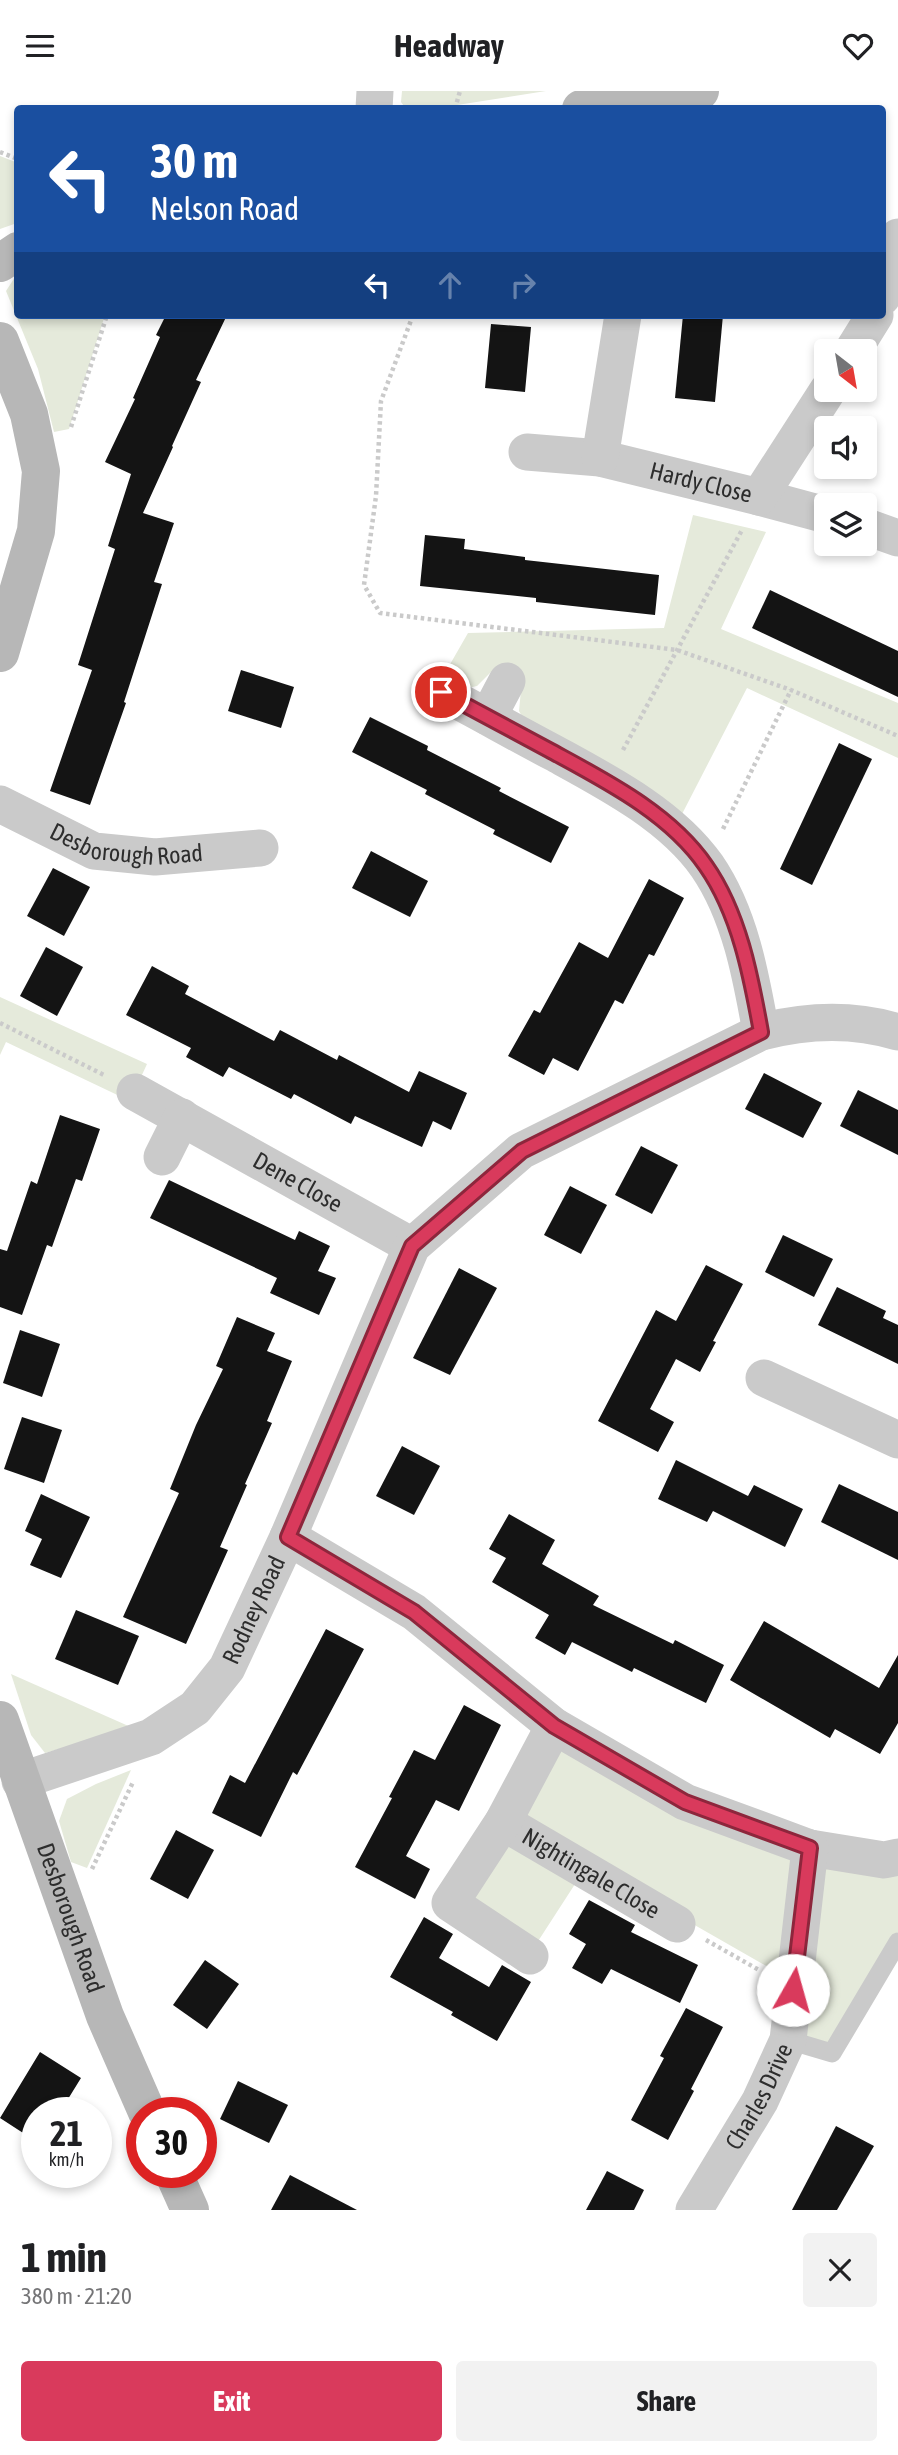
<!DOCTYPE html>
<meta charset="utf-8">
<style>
body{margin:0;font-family:"Asap Condensed",sans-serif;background:#f2f2f2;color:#202124;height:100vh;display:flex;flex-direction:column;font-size:26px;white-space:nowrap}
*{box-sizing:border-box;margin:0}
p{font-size:23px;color:#757577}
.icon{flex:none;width:38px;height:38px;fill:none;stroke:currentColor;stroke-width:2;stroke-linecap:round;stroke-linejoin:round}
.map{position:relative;height:2119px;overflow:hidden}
.details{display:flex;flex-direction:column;background:#fff;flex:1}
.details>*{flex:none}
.hud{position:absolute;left:14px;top:14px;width:872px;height:214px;border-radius:7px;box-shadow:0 4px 10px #0003;background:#1a4fa0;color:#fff;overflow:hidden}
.needle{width:46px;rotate:149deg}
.fabs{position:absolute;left:814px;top:248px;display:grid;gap:14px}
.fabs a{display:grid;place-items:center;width:63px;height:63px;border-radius:7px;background:#fff;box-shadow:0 4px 10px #0003;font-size:35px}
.speed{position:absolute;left:21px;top:2006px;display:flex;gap:14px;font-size:35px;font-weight:700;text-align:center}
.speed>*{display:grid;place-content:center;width:91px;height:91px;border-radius:50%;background:#fff;box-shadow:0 4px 10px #0003;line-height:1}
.speed small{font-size:18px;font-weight:400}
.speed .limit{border:10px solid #d22;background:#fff;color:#111}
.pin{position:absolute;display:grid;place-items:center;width:60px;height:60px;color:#fff;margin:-30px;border:4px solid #fff;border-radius:50%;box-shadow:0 2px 7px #0007}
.me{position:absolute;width:77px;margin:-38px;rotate:7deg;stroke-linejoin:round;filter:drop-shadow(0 0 5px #0008)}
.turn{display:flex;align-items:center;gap:24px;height:147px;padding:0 21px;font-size:32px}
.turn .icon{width:91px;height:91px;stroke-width:2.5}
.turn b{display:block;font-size:49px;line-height:60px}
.lanes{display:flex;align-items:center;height:66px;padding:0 21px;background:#0003;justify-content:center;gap:35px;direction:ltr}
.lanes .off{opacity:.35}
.round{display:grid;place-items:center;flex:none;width:74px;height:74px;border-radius:7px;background:#f2f2f2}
.headline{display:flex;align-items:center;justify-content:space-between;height:119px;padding:0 21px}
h1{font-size:42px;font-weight:700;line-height:52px}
.primary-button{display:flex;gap:14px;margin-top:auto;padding:14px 21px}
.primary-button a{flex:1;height:80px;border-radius:7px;background:#d93a5c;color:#fff;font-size:28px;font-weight:700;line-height:80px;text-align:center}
.primary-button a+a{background:#f2f2f2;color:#202124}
header{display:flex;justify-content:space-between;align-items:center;height:91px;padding:0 21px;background:#fff;font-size:32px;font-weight:700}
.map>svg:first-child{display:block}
.green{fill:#e5eadb}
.building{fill:#141414}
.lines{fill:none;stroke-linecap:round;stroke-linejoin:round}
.path{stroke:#cacaca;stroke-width:4.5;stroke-dasharray:3.5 3.5;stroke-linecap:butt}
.lane{stroke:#cacaca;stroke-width:19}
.street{stroke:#cacaca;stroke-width:37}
.secondary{stroke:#b7b7b7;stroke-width:38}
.route-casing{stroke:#8d263c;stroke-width:18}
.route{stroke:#d93a5c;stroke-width:12}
.labels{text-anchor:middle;stroke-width:7;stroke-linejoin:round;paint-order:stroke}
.street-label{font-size:24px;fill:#2d2d2d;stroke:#fff}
</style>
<header><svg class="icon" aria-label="menu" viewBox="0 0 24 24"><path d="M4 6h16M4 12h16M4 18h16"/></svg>Headway<svg class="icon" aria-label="heart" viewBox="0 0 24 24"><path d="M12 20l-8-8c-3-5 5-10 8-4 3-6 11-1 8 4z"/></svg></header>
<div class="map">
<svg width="898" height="2119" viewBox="0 0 898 2119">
<rect width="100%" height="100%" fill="#fff"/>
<g class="green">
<path d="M402 0H546L438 17 406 18 401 11Z"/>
<path d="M0 65 18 72 17 132 0 138Z"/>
<path d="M17 183 18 224H105L69 338 54 341 38 278 6 200Z"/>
<path d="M693 424 766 441 721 538 898 612V667L747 597 681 725 528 636 519 620 521 599 491 581 477 595 459 599 441 589 468 542 664 537Z"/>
<path d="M0 906 147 973 130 1010 6 951 0 964Z"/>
<path d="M11 1583 133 1637 45 1662 31 1644Z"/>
<path d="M557 1645 797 1763 789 1888 588 1773 533 1858 456 1810Z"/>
<path d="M131 1679 87 1777 71 1771 59 1730 67 1708 96 1693Z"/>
<path d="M818 1763 898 1771V1841L832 1957 794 1945Z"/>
</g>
<g class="building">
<path d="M166 224H227L196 289 201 291 172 355 173 356 143 422 174 432 154 491 162 493 124 611 126 612 90 714 50 700 92 579 78 574 115 458 108 455 131 383 105 371 135 308 133 307 160 246 156 244Z"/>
<path d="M683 224H723L715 311 675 307Z"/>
<path d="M491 233 531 236 525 301 485 297Z"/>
<path d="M425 444 465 448 464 458 525 466V469L659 484 655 524 536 511V507L420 495Z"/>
<path d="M770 499 898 560V606L752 537Z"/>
<path d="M241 579 294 596 281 637 228 620Z"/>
<path d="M370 626 428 655 427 659 501 697 499 700 569 736 551 772 493 743 495 739 425 703 427 699 352 661Z"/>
<path d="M839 652 872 668 812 794 780 778Z"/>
<path d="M371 760 428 790 410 826 352 797Z"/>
<path d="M53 777 90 796 64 845 27 825Z"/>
<path d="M649 788 684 807 654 865 649 863 623 913 615 909 578 980 553 967 544 984 508 965 534 919 540 922 579 851 608 867Z"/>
<path d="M46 856 83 876 57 925 20 905Z"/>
<path d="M152 875 189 895 185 903 274 950 280 939 337 969 339 964 409 1001 419 980 467 1002 451 1039 433 1030 422 1056 355 1025 351 1033 294 1003 291 1008 229 976 223 986 186 966 191 957 126 924Z"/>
<path d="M764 982 822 1012 803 1047 745 1018Z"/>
<path d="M858 999 898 1019V1064L840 1035Z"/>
<path d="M60 1024 100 1038 82 1090 76 1088 52 1156 47 1154 22 1224 0 1216V1158L7 1160 31 1090 37 1093Z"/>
<path d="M641 1055 678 1074 652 1123 615 1104Z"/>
<path d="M169 1089 295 1149 299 1140 330 1155 318 1180 336 1187 319 1224 270 1202 277 1187 150 1127Z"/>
<path d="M570 1095 607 1114 581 1163 544 1144Z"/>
<path d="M783 1144 833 1168 814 1206 765 1181Z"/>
<path d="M706 1174 743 1193 713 1250 716 1251 700 1281 676 1268 650 1318 674 1331 658 1361 598 1330 656 1219 676 1230Z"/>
<path d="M459 1177 497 1197 450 1284 413 1267Z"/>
<path d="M837 1196 886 1220 883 1227 898 1234V1273L818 1234Z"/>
<path d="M237 1226 275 1242 267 1260 292 1270 267 1330 272 1332 245 1393 247 1394 220 1456 228 1459 186 1553 123 1526 179 1402 170 1398 196 1334 223 1278 216 1275Z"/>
<path d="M20 1239 60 1253 42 1306 3 1292Z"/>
<path d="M22 1326 62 1339 44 1392 4 1378Z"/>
<path d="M402 1355 440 1375 414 1424 376 1405Z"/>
<path d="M676 1369 748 1405 754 1394 803 1418 785 1456 713 1420 707 1431 658 1408Z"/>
<path d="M839 1393 898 1421V1469L821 1431Z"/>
<path d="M41 1403 90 1426 61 1487 30 1474 42 1448 25 1440Z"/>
<path d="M509 1423 555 1449 542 1473 599 1505 593 1514 673 1553 675 1549 724 1574 706 1612 634 1577 632 1581 572 1551 565 1564 535 1547 549 1524 492 1491 506 1467 489 1458Z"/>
<path d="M76 1519 139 1545 118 1594 55 1568Z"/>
<path d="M764 1530 879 1597 898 1564V1632L880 1663 835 1638 830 1647 730 1589Z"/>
<path d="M326 1538 364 1558 297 1684 293 1681 261 1746 212 1722 230 1684 245 1692Z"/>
<path d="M464 1614 501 1634 459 1720 436 1709 406 1765 430 1778 415 1808 355 1776 392 1707 389 1706 414 1659 435 1669Z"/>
<path d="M176 1739 214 1759 188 1808 150 1788Z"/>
<path d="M589 1809 635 1834 631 1841 698 1874 680 1912 611 1878 602 1893 572 1877 586 1853 569 1843Z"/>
<path d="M424 1826 453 1843 439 1867 489 1896 502 1874 531 1891 497 1950 451 1924 453 1921 390 1886Z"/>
<path d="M205 1869 239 1893 207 1938 173 1914Z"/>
<path d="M686 1917 723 1936 691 1998 694 2000 668 2049 631 2029 664 1967 660 1965Z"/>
<path d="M40 1961 81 1987 60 2021H37V2051L0 2027Z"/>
<path d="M238 1990 288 2014 269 2052 220 2028Z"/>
<path d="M836 2035 874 2055 837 2119H792Z"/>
<path d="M607 2080 644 2099 634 2119H586Z"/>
<path d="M290 2084 357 2119H271Z"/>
</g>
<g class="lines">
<g class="path">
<path d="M455 18 460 0"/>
<path d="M0 61 18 68"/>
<path d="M413 224 381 310 376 405 364 494 380 522 677 559 791 599 898 645"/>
<path d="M71 336 107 224"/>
<path d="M623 659 742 439"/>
<path d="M723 738 791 599"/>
<path d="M0 932 104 984"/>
<path d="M92 1778 133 1691"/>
<path d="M706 1849 759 1879"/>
</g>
<path class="lane" d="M788 1949 832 1962 898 1851"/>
<g class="street">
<path d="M374 18 375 0"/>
<path d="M882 206 898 146"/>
<path d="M852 261 875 224"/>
<path id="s1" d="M527 361 600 367 759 406 826 424"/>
<path d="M600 367 623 224"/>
<path d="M759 406 828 299"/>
<path d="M864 435 898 447"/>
<path d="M441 601C479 621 516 642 554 662 607 691 671 724 707 775 740 823 751 885 761 941"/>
<path d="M488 626 507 590"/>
<path id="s2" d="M0 713 94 760 155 766 260 757"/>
<path id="s3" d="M135 1001 412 1155"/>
<path d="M162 1066 182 1026"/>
<path d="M764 1287 898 1349"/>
<path d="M288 1446 414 1521 554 1635 685 1711 810 1757 884 1769 898 1766"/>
<path id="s4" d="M20 1690 151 1646 195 1617 227 1577 288 1446 412 1155 521 1060 761 941C807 929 852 927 898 941"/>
<path id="s5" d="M503 1731 677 1833"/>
<path d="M530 1865 450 1812 503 1731 554 1635"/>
<path id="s6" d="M694 2119 760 2010 788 1949 810 1757"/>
</g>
<g class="secondary">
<path d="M581 18 700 0"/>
<path d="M0 172 18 160"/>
<path d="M0 250 29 323 41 380 36 440 0 562"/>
<path id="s7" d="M0 1629 105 1925 147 2021"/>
<path d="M173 2081 190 2119"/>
</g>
</g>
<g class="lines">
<defs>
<path id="route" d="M441 601C477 620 513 640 549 659 604 689 670 722 706 775 739 822 751 885 761 941L522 1060 412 1155 288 1446 414 1521 554 1635 685 1711 810 1757 793 1899"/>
</defs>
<use href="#route" class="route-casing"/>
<use href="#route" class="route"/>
</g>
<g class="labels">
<g class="street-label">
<text dy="8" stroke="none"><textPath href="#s1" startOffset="177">Hardy Close</textPath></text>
<text dy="8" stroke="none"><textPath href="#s2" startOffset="136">Desborough Road</textPath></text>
<text dy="8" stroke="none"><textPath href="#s3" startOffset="186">Dene Close</textPath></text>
<text dy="8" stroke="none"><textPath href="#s4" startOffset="306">Rodney Road</textPath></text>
<text dy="8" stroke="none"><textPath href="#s5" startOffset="102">Nightingale Close</textPath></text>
<text dy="8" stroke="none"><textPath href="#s7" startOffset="210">Desborough Road</textPath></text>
<text dy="8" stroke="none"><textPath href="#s6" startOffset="131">Charles Drive</textPath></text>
</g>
</g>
</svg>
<div class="fabs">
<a><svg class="needle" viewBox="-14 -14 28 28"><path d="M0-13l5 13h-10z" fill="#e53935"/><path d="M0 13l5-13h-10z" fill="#757577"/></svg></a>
<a><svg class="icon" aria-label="sound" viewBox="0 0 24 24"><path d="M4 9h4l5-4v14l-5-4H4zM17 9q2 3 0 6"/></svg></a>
<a><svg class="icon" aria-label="layers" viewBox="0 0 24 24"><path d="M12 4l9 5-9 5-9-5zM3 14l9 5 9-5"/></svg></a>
</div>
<div class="speed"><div>21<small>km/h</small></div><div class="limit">30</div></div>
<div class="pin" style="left:441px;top:601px;background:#d93025"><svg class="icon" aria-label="arrive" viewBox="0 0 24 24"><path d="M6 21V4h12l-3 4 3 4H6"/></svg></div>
<svg class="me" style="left:793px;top:1899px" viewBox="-20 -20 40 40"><circle r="19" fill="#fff"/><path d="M0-13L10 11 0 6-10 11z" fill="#d93a5c"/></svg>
<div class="hud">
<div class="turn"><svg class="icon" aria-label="left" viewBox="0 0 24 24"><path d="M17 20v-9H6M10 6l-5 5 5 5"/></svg><div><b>30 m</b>Nelson Road</div></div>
<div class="lanes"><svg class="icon" aria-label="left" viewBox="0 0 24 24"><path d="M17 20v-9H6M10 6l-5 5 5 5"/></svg><svg class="icon off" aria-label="ahead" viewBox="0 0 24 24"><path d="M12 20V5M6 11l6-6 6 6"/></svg><svg class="icon off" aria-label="right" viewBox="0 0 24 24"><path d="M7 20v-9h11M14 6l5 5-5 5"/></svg></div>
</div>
</div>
<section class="details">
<div class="headline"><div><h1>1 min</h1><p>380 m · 21:20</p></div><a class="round"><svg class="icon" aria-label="close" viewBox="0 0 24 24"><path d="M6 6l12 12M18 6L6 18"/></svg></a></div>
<div class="primary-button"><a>Exit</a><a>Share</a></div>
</section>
